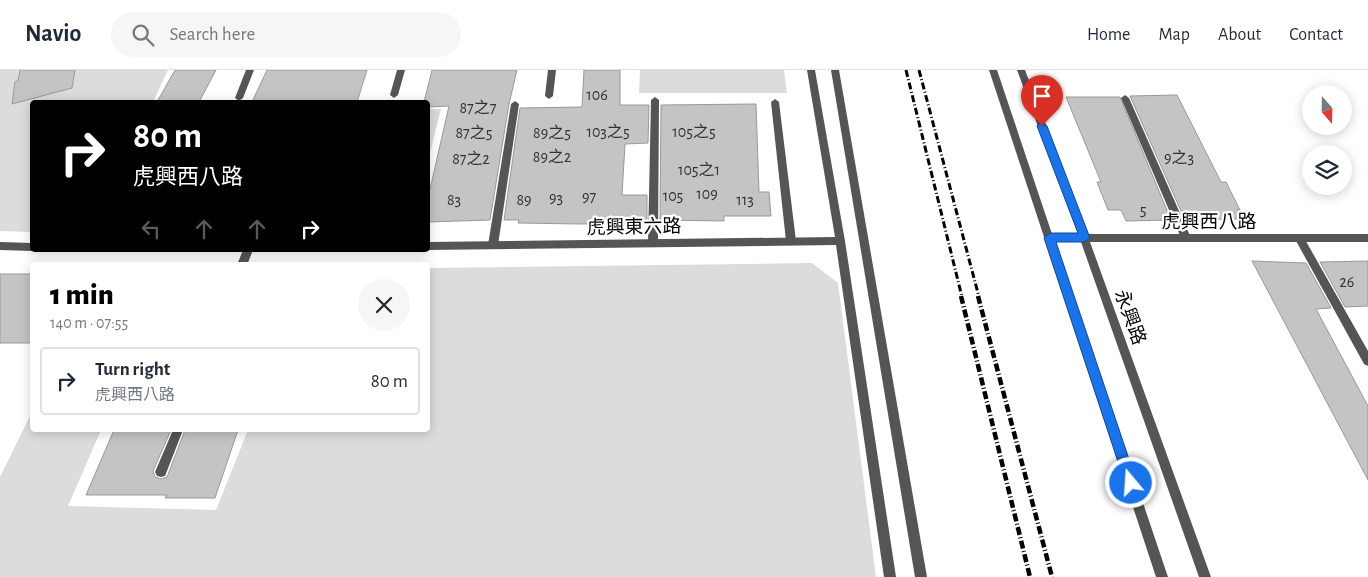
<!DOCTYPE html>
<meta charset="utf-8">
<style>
body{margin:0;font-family:"Alegreya Sans","Noto Sans TC",sans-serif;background:#f6f6f7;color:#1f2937;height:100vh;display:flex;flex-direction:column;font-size:19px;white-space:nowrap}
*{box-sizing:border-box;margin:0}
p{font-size:16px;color:#747a83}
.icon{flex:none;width:28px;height:28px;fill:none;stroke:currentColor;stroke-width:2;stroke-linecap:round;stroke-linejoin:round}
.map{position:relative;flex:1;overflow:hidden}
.drawer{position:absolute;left:30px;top:192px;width:400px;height:170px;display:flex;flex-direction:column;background:#fff;border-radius:5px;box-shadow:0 2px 12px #0003}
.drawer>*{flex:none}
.hud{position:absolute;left:30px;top:30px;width:400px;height:152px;border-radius:5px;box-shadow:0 2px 12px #0003;background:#000;color:#fff;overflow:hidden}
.needle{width:32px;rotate:160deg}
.controls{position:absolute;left:1302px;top:15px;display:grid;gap:10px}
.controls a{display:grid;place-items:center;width:50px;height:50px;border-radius:50%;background:#fff;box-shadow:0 2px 12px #0003;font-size:25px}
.pin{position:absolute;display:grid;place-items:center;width:42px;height:42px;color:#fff;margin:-51px -21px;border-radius:50% 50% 50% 0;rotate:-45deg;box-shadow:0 0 5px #0007}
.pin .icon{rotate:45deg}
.me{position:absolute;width:55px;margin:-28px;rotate:342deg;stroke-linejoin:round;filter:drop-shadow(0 0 4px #0008)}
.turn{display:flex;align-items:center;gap:18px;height:105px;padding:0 20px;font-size:22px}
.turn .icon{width:65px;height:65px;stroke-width:2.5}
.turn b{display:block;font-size:35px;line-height:42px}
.lanes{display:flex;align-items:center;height:48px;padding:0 20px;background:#0003;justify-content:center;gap:25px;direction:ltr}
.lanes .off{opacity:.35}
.round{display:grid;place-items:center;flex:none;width:52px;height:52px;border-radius:26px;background:#f6f6f7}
.summary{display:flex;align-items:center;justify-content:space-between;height:85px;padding:0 20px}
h1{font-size:30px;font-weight:800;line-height:38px;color:#000}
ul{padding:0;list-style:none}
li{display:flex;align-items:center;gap:15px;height:68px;margin:0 10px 8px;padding:0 10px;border:2px solid #e0e1e3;border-radius:5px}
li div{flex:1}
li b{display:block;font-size:19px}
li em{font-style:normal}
header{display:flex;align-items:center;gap:30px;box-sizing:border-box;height:70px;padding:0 25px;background:#fff;border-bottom:1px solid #e0e1e3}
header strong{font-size:24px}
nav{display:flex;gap:28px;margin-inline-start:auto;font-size:18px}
.search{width:350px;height:45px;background:#f6f6f7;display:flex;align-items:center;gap:12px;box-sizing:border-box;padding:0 18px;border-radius:28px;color:#747a83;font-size:19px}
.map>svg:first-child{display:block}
.green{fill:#dcdcdc}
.building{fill:#c4c4c4;stroke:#999}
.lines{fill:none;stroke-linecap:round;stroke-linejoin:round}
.lane{fill:#555;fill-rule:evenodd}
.street{fill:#555;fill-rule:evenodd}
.rail-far1{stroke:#000;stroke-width:3;stroke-dasharray:7 2.5 1 2.5;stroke-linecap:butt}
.rail{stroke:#000;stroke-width:4.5;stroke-dasharray:8 2.5 1 2.5;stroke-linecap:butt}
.route{fill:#1a73e8;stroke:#114b97}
.labels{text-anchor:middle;stroke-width:4.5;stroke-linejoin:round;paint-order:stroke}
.number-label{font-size:16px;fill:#313131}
.street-label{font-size:19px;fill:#000;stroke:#fff}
</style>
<header>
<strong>Navio</strong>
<div class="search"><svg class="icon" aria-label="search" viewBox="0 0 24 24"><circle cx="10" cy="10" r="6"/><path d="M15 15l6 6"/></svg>Search here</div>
<nav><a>Home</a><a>Map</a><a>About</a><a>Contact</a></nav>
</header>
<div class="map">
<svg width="1368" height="507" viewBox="0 0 1368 507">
<rect width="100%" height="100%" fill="#fff"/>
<g class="green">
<path d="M0 0H168L153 32H32V162L0 161Z"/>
<path d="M640 0H784L787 23H639Z"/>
<path d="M428 39H441L428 91Z"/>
<path d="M812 193 838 213 876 507H0V407L32 342V360H101L68 436 216 440 248 360H428V198Z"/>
</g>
<g class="building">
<path d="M20 0H75L72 18 12 34 15 12 18 11Z"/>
<path d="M175 0H216L199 32H157Z"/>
<path d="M267 0H367L357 32H252Z"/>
<path d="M432 0H517L509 34 490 150 428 152V128L449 36 428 37V32H424Z"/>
<path d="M584 0H620V35H649L648 73 625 74 622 125H647V150H640V153L581 154 518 153 519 150H504L520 38 582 37Z"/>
<path d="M1177 25 1221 112H1226L1240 140 1237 139 1242 149 1185 150 1130 26Z"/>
<path d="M1066 27H1120L1171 150 1126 151 1121 140H1108L1097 112H1101Z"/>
<path d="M756 34 759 122H769L771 146H724V151L660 150 661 35Z"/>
<path d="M1252 191 1306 193 1331 238 1316 239 1368 336V410Z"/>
<path d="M1368 191V236L1345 237 1320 192Z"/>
<rect x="0" y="204" width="32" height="69"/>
<path d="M114 360H171L153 401 155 407 161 409 167 407 185 360H238L215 428H165L167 425H86Z"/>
</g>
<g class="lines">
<g class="lane">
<path d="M246 0H254L243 28 239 31 235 28Z"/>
<path d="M397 0H405L398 25 394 28 390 25Z"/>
<path d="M548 0H556L553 26 549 29 545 26Z"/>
<path d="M1125 25 1129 28 1191 168 1189 171H1183L1181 168 1121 28Z"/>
<path d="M655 27 659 30 658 173 653 177 648 173 651 30Z"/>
<path d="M775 29 779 32 796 171 791 175 786 171 771 32Z"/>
<path d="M515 31 519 34 498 175 493 179 488 175 511 34Z"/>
<path d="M1300 165 1303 166 1368 281V296L1364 294 1295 169Z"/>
<path d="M243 180H253L247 195H237Z"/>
<path d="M173 360H183L165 406 161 407 157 406 155 402Z"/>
</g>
<g class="street">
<path d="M807 0H815L845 171 896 507H884L836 175 428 180V172L835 167Z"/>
<path d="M831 0H839L927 507H915Z"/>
<path d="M989 0H997L1052 164H1078L1017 0H1025L1088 164H1368V172H1090L1211 507H1199L1081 172H1055L1168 507H1156Z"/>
<path d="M0 172 32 173V180H34L32 181 0 180Z"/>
</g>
<g class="rail-far1">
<path d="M906 0 962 227"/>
<path d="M919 0 979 227"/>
</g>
<g class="rail">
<path d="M961 226 1030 507"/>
<path d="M978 226 1052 507"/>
</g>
</g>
<path class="route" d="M1039 53H1042L1047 56 1090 168 1084 172H1056L1137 413 1136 417 1131 419 1126 417 1125 413 1044 168 1050 163H1078L1037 56Z"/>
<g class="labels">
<g class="number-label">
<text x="597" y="30">106</text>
<text x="478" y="43">87之7</text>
<text x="608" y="67">103之5</text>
<text x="694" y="67">105之5</text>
<text x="474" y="68">87之5</text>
<text x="552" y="68">89之5</text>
<text x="552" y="92">89之2</text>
<text x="1179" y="93">9之3</text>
<text x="471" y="94">87之2</text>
<text x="699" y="105">105之1</text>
<text x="707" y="129">109</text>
<text x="673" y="131">105</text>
<text x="589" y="132">97</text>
<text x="556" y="133">93</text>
<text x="454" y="135">83</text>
<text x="524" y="135">89</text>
<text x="745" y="135">113</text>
<text x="1143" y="145">5</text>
<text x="1347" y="217">26</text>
</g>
<g class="street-label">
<text x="1209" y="158">虎興西八路</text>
<text transform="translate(634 156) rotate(-1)" y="7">虎興東六路</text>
<text transform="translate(1131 247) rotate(70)" y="7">永興路</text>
</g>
</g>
</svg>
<div class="controls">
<a><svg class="needle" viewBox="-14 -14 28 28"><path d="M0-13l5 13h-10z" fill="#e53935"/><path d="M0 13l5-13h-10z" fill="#747a83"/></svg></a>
<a><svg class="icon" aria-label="layers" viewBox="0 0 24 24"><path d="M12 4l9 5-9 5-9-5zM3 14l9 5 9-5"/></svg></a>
</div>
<div class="pin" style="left:1042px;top:56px;background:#d93025"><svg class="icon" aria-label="arrive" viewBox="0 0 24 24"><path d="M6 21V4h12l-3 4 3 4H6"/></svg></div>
<svg class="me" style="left:1131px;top:413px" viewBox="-20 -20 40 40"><circle r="17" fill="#1a73e8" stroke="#fff" stroke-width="3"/><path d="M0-11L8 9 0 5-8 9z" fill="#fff"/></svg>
<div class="hud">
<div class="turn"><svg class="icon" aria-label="right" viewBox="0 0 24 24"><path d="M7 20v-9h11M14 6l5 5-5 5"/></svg><div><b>80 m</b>虎興西八路</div></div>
<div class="lanes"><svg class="icon off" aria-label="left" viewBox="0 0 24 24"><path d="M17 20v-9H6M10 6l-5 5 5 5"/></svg><svg class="icon off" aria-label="ahead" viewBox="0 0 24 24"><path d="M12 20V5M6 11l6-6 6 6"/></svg><svg class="icon off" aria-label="ahead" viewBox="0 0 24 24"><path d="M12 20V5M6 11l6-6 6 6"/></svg><svg class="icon" aria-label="right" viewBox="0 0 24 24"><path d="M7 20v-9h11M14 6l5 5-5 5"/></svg></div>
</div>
<section class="drawer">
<div class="summary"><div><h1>1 min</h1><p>140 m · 07:55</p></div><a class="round"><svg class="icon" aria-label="close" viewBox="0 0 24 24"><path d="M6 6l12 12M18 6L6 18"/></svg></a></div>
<ul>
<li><svg class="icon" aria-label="right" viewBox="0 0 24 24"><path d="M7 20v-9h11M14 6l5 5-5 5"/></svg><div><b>Turn right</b><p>虎興西八路</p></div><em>80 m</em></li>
</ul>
</section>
</div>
